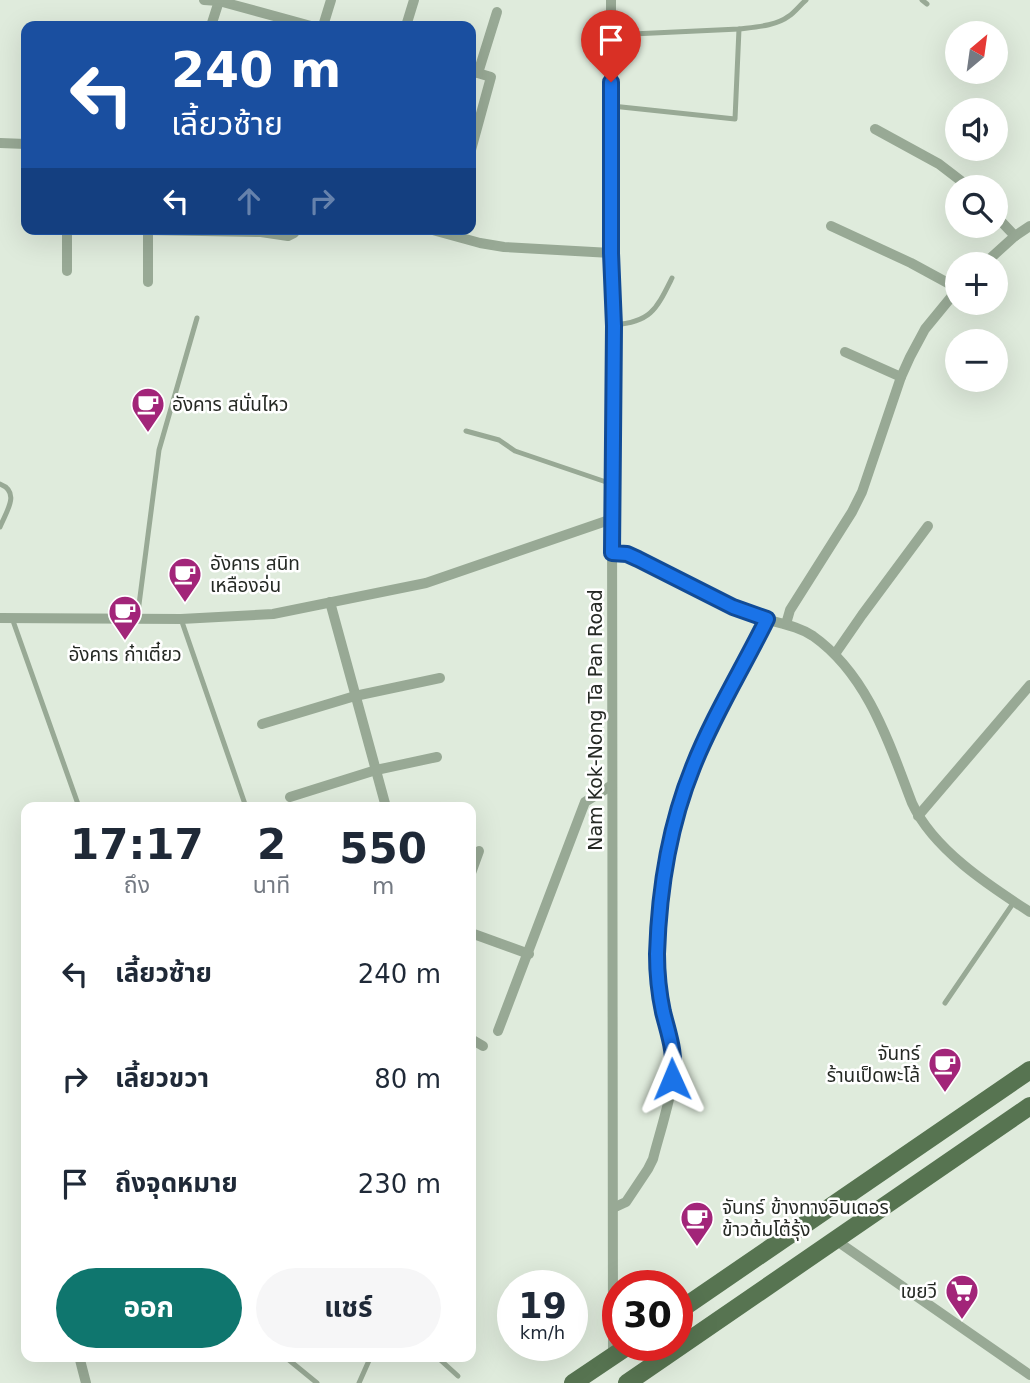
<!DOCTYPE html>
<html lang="th">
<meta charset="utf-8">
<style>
body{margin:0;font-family:"DejaVu Sans","Noto Sans Thai",sans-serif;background:#f6f6f7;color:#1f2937;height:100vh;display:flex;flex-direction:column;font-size:26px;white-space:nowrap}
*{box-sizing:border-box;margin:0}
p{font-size:23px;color:#747a83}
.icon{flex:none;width:38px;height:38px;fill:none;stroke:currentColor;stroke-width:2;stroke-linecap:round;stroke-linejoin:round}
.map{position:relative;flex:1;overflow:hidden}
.details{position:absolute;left:21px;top:802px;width:455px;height:560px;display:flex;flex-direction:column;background:#fff;border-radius:14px;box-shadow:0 7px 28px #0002}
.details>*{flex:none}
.guide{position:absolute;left:21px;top:21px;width:455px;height:214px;border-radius:14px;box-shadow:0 7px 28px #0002;background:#1a4fa0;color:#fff;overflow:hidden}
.needle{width:46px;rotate:29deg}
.tools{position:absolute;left:945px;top:21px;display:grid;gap:14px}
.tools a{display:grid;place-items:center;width:63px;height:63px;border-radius:50%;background:#fff;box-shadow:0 7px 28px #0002;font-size:35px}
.speed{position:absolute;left:497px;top:1270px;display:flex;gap:14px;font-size:35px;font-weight:700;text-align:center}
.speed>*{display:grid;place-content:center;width:91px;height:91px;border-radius:50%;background:#fff;box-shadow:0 7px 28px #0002;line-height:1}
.speed small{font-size:18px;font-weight:400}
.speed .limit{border:10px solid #d22;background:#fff;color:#111}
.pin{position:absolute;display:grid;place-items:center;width:60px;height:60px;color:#fff;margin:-72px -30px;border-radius:50% 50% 50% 0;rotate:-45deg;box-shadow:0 0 7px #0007}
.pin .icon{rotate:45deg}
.me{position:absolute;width:77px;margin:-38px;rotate:359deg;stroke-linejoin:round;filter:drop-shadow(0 0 5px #0008)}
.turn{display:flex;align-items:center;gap:24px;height:147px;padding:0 35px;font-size:32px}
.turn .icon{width:91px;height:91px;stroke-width:2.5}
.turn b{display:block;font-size:49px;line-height:60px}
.lanes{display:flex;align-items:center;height:66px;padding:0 35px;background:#0003;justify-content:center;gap:35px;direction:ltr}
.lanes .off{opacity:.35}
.eta{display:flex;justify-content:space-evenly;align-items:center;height:119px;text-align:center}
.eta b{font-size:42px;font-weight:700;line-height:49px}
.button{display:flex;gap:14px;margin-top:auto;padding:14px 35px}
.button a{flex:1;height:80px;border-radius:42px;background:#0f766e;color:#fff;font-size:28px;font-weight:700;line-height:80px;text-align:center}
.button a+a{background:#f6f6f7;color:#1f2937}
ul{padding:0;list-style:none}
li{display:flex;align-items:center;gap:21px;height:105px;padding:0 35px}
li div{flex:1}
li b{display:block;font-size:26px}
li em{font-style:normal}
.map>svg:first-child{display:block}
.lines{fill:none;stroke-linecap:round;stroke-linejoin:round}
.lane{stroke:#98a995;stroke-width:5}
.street{stroke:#98a995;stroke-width:10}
.primary{stroke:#577451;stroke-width:18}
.route-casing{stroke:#114b97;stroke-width:18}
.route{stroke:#1a73e8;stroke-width:12}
.labels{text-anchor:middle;stroke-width:5;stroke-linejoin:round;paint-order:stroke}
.poi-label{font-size:19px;fill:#252924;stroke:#fff;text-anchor:start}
.street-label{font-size:19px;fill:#252924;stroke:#fff}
</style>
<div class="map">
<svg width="1030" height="1383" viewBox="0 0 1030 1383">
<rect width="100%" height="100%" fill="#dfebdc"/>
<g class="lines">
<g class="lane">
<path d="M922 0 927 4"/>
<path d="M611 35 739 29C755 27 776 26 789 16 795 12 800 5 806 0"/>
<path d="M612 106 735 119 739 29"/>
<path d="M614 325C651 322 656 310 672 278"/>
<path d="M466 431 499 440 515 451 612 484"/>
<path d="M0 484C21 492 6 512 0 527"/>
<path d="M12 618 79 807"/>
<path d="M181 619 246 807"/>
<path d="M137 620 159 450 197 318"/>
<path d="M945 1003 1014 902"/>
<path d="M284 1356 317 1383"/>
<path d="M436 1356 458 1376"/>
<path d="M359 1383 371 1356"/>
</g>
<g class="street">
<path d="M204 0 219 1 311 26"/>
<path d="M611 0V253L614 325 612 484 613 1356"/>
<path d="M211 26 219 1"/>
<path d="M323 26 331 0"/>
<path d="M406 26 414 0"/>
<path d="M471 71 491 77 471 150"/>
<path d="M478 73 497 12"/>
<path d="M875 129 939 164 969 187"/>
<path d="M0 143 26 144"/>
<path d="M996 216 1015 236"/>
<path d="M831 226 911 263 957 288"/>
<path d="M148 229V282"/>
<path d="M429 229 480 243 504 247 611 253"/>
<path d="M148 230 261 232 288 236 294 233 297 229"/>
<path d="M984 264 1015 236 1030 226"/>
<path d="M67 271V229"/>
<path d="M845 352 901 377"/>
<path d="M612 553 627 554 638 559C676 578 714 600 753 615 773 623 795 624 813 636 868 675 889 743 912 803 933 849 988 885 1030 912"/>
<path d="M330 602 386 807"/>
<path d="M0 618 181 619 273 614 426 583 612 519"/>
<path d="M786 624 790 610 852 512 862 492 901 377 910 357 925 329 957 290"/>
<path d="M835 654 862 615 928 526"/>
<path d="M262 724 355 696 440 678"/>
<path d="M290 797 376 770 437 757"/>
<path d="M918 816 1030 685"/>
<path d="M471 873 479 851"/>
<path d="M471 933 529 954"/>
<path d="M498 1031 585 802 612 785"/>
<path d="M471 1039 483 1046"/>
<path d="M613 1208 626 1202 648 1169 653 1159C660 1131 677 1082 674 1054 672 1040 667 1027 664 1013 657 983 656 953 658 923 661 870 673 816 693 767 713 716 743 668 767 619"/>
<path d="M834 1239 1030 1375"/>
<path d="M79 1356 86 1383"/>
</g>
<g class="primary">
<path d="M677 1312 1030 1070"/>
<path d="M573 1383 628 1346"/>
<path d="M627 1383 1030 1106"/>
</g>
</g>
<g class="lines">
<defs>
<path id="route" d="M611 82V253L614 326 612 553 627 554 638 559 733 607 767 619C743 668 713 716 693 767 669 826 659 890 657 954 657 973 659 993 663 1012 669 1036 676 1053 672 1079"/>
</defs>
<use href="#route" class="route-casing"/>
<use href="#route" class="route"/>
</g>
<defs>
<symbol id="cafe-pin" viewBox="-11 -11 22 30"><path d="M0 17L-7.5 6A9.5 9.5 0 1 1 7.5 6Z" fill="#a22579" stroke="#fff"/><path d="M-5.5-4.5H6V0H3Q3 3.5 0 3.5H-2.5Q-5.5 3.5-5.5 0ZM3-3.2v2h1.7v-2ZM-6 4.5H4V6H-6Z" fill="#fff"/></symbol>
<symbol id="supermarket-pin" viewBox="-11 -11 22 30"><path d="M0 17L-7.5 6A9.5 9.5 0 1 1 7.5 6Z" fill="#a22579" stroke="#fff"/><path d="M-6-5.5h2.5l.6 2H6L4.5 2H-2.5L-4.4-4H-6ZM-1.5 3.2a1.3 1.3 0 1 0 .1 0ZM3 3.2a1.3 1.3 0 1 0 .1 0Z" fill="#fff"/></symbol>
</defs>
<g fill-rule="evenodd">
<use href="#cafe-pin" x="129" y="385" width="38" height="52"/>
<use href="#cafe-pin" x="166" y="555" width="38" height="52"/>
<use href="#cafe-pin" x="106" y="593" width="38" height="52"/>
<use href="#cafe-pin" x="926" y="1045" width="38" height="52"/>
<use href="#cafe-pin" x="678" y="1199" width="38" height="52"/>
<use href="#supermarket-pin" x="943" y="1272" width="38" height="52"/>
</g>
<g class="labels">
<g class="poi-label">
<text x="172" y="411">อังคาร สนั่นไหว</text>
<text x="210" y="570">อังคาร สนิท<tspan x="210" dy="22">เหลืองอ่น</tspan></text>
<text x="125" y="661" text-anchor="middle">อังคาร ก๋าเตี๋ยว</text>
<text x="920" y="1060" text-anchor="end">จันทร์<tspan x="920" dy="22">ร้านเป็ดพะโล้</tspan></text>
<text x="722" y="1214">จันทร์ ข้างทางอินเตอร<tspan x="722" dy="22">ข้าวต้มโต้รุ้ง</tspan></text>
<text x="937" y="1298" text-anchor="end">เขยวี</text>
</g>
<g class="street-label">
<text transform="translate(595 720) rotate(-90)" y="7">Nam Kok-Nong Ta Pan Road</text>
</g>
</g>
</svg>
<div class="tools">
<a><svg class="needle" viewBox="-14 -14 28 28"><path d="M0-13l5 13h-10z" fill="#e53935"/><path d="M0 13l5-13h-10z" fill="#747a83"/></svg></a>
<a><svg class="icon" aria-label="sound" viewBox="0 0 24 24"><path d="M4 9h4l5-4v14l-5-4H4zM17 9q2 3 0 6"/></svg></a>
<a><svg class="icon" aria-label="search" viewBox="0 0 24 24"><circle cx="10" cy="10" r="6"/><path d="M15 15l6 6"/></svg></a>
<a>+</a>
<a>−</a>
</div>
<div class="speed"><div>19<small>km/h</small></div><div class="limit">30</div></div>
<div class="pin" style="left:611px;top:82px;background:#d93025"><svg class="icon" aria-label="arrive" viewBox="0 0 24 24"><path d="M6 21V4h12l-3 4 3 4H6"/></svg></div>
<svg class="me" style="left:672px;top:1079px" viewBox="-20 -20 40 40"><path d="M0-17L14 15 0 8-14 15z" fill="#1a73e8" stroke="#fff" stroke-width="4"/></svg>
<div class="guide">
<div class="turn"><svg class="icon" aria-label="left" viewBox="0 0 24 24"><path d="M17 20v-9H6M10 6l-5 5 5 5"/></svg><div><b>240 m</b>เลี้ยวซ้าย</div></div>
<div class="lanes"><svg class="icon" aria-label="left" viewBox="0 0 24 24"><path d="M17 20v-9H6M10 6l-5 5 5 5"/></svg><svg class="icon off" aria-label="ahead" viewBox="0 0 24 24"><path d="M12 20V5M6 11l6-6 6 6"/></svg><svg class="icon off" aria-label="right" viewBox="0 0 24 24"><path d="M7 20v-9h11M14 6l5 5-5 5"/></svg></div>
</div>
<section class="details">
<div class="eta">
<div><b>17:17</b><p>ถึง</p></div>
<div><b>2</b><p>นาที</p></div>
<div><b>550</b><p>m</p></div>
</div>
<ul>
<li><svg class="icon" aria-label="left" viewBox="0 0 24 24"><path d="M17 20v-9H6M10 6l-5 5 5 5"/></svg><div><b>เลี้ยวซ้าย</b></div><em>240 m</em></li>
<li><svg class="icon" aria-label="right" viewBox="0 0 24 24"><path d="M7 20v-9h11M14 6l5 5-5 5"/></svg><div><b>เลี้ยวขวา</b></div><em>80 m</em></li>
<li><svg class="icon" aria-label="arrive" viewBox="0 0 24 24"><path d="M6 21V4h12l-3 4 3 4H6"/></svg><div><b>ถึงจุดหมาย</b></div><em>230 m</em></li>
</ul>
<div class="button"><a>ออก</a><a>แชร์</a></div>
</section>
</div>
